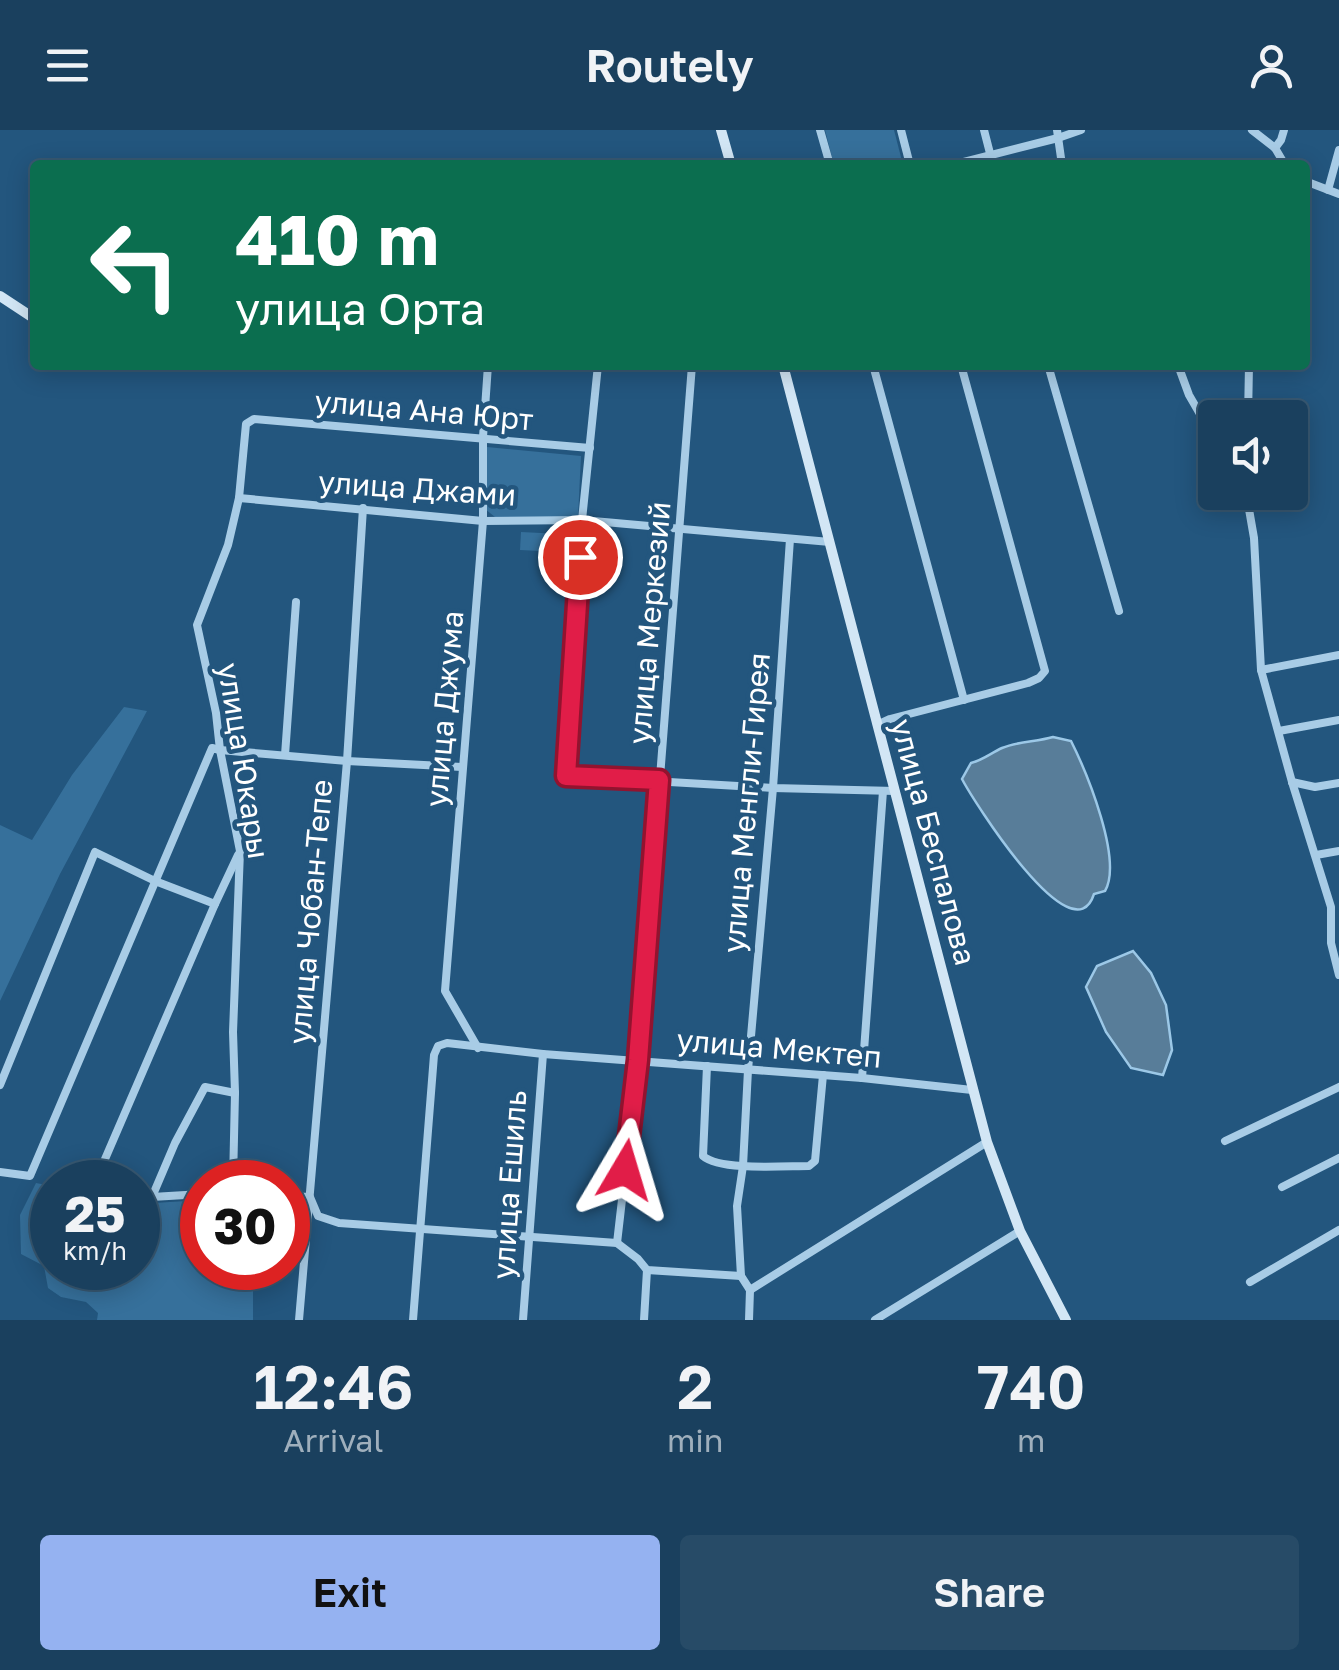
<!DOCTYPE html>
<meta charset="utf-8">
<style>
body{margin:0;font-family:"Golos Text",sans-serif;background:#274b67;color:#f1f3f6;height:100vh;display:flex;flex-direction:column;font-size:38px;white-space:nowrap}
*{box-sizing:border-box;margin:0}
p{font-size:32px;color:#9fafbc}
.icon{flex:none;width:55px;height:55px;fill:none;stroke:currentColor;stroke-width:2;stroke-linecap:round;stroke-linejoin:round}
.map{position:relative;height:1190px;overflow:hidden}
.panel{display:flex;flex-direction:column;background:#1a405e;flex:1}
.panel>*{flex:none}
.top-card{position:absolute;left:30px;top:30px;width:1280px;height:210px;border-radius:10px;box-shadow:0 5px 25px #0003,0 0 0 2px #385973;background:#0b6e4f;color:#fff;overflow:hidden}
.fabs{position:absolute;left:1198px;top:270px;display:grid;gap:20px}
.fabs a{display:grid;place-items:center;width:110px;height:110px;border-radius:10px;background:#1a405e;box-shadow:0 5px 25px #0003,0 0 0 2px #385973;font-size:50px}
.speed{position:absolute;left:30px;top:1030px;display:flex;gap:20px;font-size:50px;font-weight:700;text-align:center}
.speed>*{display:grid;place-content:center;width:130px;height:130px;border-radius:50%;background:#1a405e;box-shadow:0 5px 25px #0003,0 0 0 2px #385973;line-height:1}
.speed small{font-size:25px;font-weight:400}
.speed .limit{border:15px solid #d22;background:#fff;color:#111}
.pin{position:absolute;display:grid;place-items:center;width:85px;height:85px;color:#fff;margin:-42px;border:5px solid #fff;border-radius:50%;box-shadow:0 2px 10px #0007}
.me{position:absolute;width:110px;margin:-55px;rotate:7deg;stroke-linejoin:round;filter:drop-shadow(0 0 8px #0008)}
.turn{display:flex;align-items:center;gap:35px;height:210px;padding:0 40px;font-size:45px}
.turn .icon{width:130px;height:130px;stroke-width:2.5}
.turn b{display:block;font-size:70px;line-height:85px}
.eta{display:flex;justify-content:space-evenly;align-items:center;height:170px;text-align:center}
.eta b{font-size:60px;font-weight:600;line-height:70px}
.button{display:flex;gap:20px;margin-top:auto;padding:20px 40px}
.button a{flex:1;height:115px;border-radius:10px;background:#95b2f1;color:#111;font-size:40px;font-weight:600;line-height:115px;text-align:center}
.button a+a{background:#274b67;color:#f1f3f6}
header{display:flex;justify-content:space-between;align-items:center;height:130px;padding:0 40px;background:#1a405e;font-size:45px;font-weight:600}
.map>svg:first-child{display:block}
.green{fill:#36709b}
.water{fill:#587d99;stroke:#9cc8e7;stroke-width:2.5}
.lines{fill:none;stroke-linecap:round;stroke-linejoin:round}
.street{stroke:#a8cce6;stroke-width:8}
.secondary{stroke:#d2e6f5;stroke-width:10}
.route-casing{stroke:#92132f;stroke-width:25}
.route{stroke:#e11d48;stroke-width:18}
.labels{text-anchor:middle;stroke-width:9;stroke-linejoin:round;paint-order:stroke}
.street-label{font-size:30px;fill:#fff;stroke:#23567e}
</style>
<header><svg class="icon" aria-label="menu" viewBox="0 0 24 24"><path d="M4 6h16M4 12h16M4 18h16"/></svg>Routely<svg class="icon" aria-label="person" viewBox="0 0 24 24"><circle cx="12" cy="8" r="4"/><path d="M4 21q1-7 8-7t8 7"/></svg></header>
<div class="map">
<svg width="1339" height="1190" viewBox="0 0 1339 1190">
<rect width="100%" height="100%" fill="#23567e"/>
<g class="green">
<path d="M825 0H894L903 35H834Z"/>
<path d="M487 317 581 326 578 387H495L485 379Z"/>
<path d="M521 402 561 404 560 422 520 420Z"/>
<path d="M124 577 147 581 60 744 0 871V695L32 710 72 645Z"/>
<path d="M36 1053 52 1056V1138H138V1070L154 1073 202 1070V1138H253V1190H97L98 1183 86 1172 61 1167 48 1158 44 1136 21 1124 20 1085Z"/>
</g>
<g class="water">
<path d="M1053 607 1071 611C1087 643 1123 730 1105 761L1094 764C1073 829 973 670 962 649L971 633C983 630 991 623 1002 618 1019 611 1036 612 1053 607Z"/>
<path d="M1133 821 1151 843 1166 875 1172 920 1163 945 1131 938 1106 902 1086 857 1097 836Z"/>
</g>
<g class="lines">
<g class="street">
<path d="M820 0 830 35"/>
<path d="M901 0 910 35"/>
<path d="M984 0 993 35"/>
<path d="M1057 0 1062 35"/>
<path d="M1252 0 1275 18 1285 35"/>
<path d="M1275 18 1281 10 1284 0"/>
<path d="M372 33 412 35"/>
<path d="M952 35 1058 8 1081 0"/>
<path d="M1305 51 1339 64"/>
<path d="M1328 60 1339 20"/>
<path d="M598 235 582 390 566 646 773 658 895 661"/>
<path d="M873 235 964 570"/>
<path d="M1048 235 1119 481"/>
<path d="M1178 235 1189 265 1215 310"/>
<path d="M1248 288 1249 235"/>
<path d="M1246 362 1254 408 1261 540 1292 652 1331 777V813L1339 845"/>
<path d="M239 368 483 391 582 390 830 412"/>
<path d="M1261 540 1339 525"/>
<path d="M877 595 890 589 1028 553 1039 548 1045 541 961 235"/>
<path d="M1279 601 1339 590"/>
<path d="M285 625 296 472"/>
<path d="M1292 652 1315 657 1339 653"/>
<path d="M1316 725 1339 721"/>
<path d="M478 918 445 861 483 391V307L488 235"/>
<path d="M707 936 703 1026C720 1041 784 1036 809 1036L815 1031 823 945"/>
<path d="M862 948 883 661"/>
<path d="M0 955 95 722 155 751 215 774"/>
<path d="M1225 1011 1339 957"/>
<path d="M0 1042 30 1046 212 618 220 620 347 631 462 637"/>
<path d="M99 1043 215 774 238 725"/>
<path d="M233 1052 235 963 233 902 240 721 220 620 216 583 197 495 228 415 239 368 246 294 254 289 590 318"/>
<path d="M1282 1057 1339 1028"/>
<path d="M202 1064 152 1067 175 1013 205 957 235 963"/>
<path d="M288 1066 310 1067 318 1086 339 1093 617 1113 638 1129 647 1140 741 1146"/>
<path d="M617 1113 638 931 692 235"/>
<path d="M1250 1152 1339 1100"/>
<path d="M750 1160 987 1012"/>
<path d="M299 1190 347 631 363 378"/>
<path d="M413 1190 434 925 438 916 447 913 543 924 862 948 972 960"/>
<path d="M523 1190 543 924"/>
<path d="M644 1190 647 1140"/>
<path d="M749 1190 750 1160 741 1146 737 1076 743 1036 748 940 773 658 790 409"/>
<path d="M875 1190 1020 1101"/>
</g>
<g class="secondary">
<path d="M721 0 731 35"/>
<path d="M0 166 35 189"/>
<path d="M783 235 987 1012 1020 1101 1066 1190"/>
</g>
</g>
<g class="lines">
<defs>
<path id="route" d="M580 427 566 646 659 650 638 930 625 1040"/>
</defs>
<use href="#route" class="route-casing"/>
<use href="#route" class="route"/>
</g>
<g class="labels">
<g class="street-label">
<text transform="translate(424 281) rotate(5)" y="10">улица Ана Юрт</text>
<text transform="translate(417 359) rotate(4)" y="10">улица Джами</text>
<text transform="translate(650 493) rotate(-85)" y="10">улица Меркезий</text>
<text transform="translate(445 579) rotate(-85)" y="10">улица Джума</text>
<text transform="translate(243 631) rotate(81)" y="10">улица Юкары</text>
<text transform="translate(747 673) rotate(-85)" y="10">улица Менгли-Гирея</text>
<text transform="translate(933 712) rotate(75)" y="10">улица Беспалова</text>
<text transform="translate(311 782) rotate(-85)" y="10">улица Чобан-Тепе</text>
<text transform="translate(779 919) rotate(5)" y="10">улица Мектеп</text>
<text transform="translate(510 1055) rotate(-86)" y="10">улица Ешиль</text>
</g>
</g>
</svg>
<div class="fabs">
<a><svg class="icon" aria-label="sound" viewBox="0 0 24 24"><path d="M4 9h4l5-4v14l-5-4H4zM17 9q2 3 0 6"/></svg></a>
</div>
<div class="speed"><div>25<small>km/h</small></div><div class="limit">30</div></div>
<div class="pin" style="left:580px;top:427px;background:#d93025"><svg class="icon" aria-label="arrive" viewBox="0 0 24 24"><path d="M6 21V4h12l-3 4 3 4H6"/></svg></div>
<svg class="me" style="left:625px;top:1040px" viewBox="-20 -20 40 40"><path d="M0-17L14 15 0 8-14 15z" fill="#e11d48" stroke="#fff" stroke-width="4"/></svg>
<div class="top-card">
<div class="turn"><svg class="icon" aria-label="left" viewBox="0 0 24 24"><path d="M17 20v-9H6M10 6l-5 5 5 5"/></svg><div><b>410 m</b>улица Орта</div></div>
</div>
</div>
<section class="panel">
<div class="eta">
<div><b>12:46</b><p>Arrival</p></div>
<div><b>2</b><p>min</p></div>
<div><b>740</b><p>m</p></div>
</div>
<div class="button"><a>Exit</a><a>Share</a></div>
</section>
